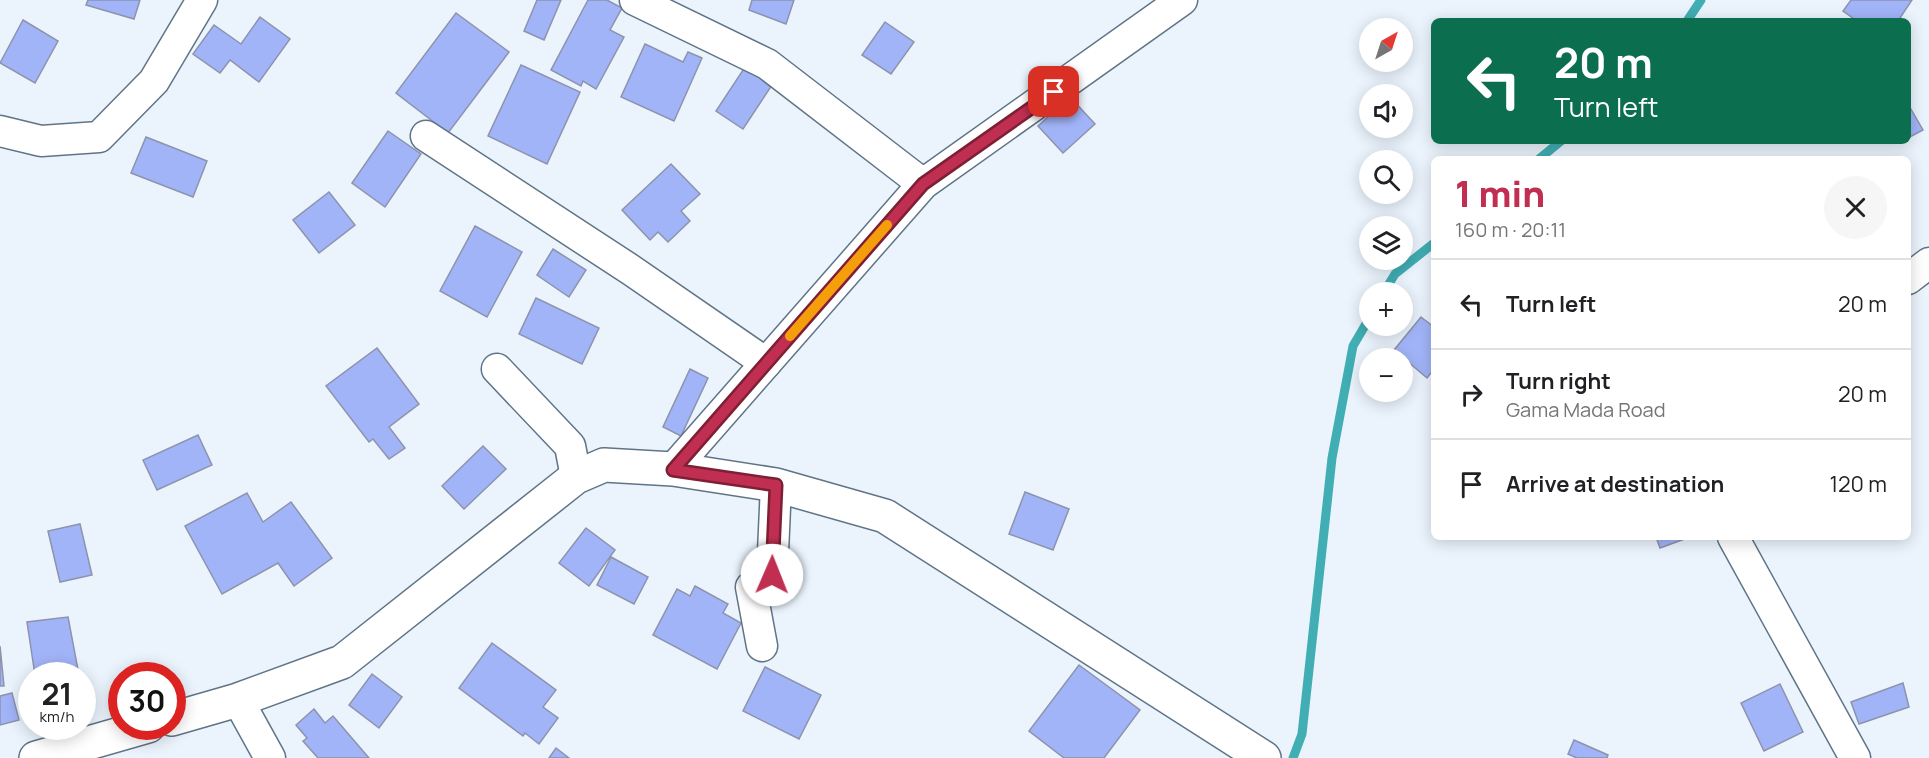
<!DOCTYPE html>
<meta charset="utf-8">
<style>
body{margin:0;font-family:Manrope,sans-serif;background:#f6f6f6;color:#202124;height:100vh;display:flex;flex-direction:column;font-size:22px;white-space:nowrap}
*{box-sizing:border-box;margin:0}
p{font-size:20px;color:#757577}
.icon{flex:none;width:33px;height:33px;fill:none;stroke:currentColor;stroke-width:2;stroke-linecap:round;stroke-linejoin:round}
.map{position:relative;flex:1;overflow:hidden}
.side{position:absolute;left:1431px;top:156px;width:480px;height:384px;display:flex;flex-direction:column;background:#fff;border-radius:9px;box-shadow:0 3px 15px #0003}
.side>*{flex:none}
.guide{position:absolute;left:1431px;top:18px;width:480px;height:126px;border-radius:9px;box-shadow:0 3px 15px #0003;background:#0b6e4f;color:#fff;overflow:hidden}
.needle{width:39px;rotate:39deg}
.controls{position:absolute;left:1359px;top:18px;display:grid;gap:12px}
.controls a{display:grid;place-items:center;width:54px;height:54px;border-radius:50%;background:#fff;box-shadow:0 3px 15px #0003;font-size:30px}
.speed{position:absolute;left:18px;top:662px;display:flex;gap:12px;font-size:30px;font-weight:700;text-align:center}
.speed>*{display:grid;place-content:center;width:78px;height:78px;border-radius:50%;background:#fff;box-shadow:0 3px 15px #0003;line-height:1}
.speed small{font-size:15px;font-weight:400}
.speed .limit{border:9px solid #d22;background:#fff;color:#111}
.pin{position:absolute;display:grid;place-items:center;width:51px;height:51px;color:#fff;margin:-26px;border-radius:12px;box-shadow:0 3px 9px #0006}
.me{position:absolute;width:66px;margin:-33px;rotate:1deg;stroke-linejoin:round;filter:drop-shadow(0 0 4px #0008)}
.turn{display:flex;align-items:center;gap:21px;height:126px;padding:0 24px;font-size:27px}
.turn .icon{width:78px;height:78px;stroke-width:2.5}
.turn b{display:block;font-size:42px;line-height:51px}
.round{display:grid;place-items:center;flex:none;width:63px;height:63px;border-radius:32px;background:#f6f6f6}
.overview{display:flex;align-items:center;justify-content:space-between;height:102px;padding:0 24px}
h1{font-size:36px;font-weight:800;line-height:45px;color:#c02f51}
ul{padding:0;list-style:none}
li{display:flex;align-items:center;gap:18px;height:90px;padding:0 24px;border-top:2px solid #e0e0e0}
li div{flex:1}
li b{display:block;font-size:22px}
li em{font-style:normal}
.map>svg:first-child{display:block}
.lines{fill:none;stroke-linecap:round;stroke-linejoin:round}
.stream{stroke:#40aeb3;stroke-width:9}
.building{fill:#a2b4f8;stroke:#8c93ad;stroke-width:1.5}
.street-casing{stroke:#5f7487;stroke-width:33}
.secondary-casing{stroke:#5f7487;stroke-width:36}
.street{stroke:#fff;stroke-width:30}
.secondary{stroke:#fff;stroke-width:33}
.route-casing{stroke:#7d1f35;stroke-width:15}
.route{stroke:#c02f51;stroke-width:10}
.slow{stroke:#f59e0b;stroke-width:10}
</style>
<div class="map">
<svg width="1929" height="758" viewBox="0 0 1929 758">
<rect width="100%" height="100%" fill="#ebf4fd"/>
<g class="lines">
<g class="stream">
<path d="M1687 21 1701 0"/>
<path d="M1539 159 1561 141"/>
<path d="M1384 292 1395 274 1434 243"/>
<path d="M1293 758 1302 734 1332 458 1353 346 1370 317"/>
</g>
</g>
<g class="building">
<path d="M88 0H140L134 19 86 5Z"/>
<path d="M537 0H561L544 40 524 31Z"/>
<path d="M588 0H607L622 8 610 30 624 37 596 89 583 81 581 86 551 70Z"/>
<path d="M752 0H794L786 24 749 10Z"/>
<path d="M1851 0H1912L1898 21H1857L1843 11Z"/>
<path d="M456 13 509 52 448 133 396 93Z"/>
<path d="M260 17 290 39 259 82 230 60 220 73 193 54 214 25 241 44Z"/>
<path d="M23 20 58 41 35 83 0 63Z"/>
<path d="M885 22 914 42 891 74 862 55Z"/>
<path d="M645 44 683 62 688 52 702 58 674 121 621 97Z"/>
<path d="M747 64 774 82 743 129 716 111Z"/>
<path d="M521 65 580 92 547 164 488 136Z"/>
<path d="M1070 97 1095 124 1063 153 1038 126Z"/>
<path d="M1908 104 1923 130 1908 138Z"/>
<path d="M388 131 421 154 385 207 352 183Z"/>
<path d="M146 137 207 161 193 197 131 173Z"/>
<path d="M671 164 700 194 681 211 690 221 668 242 658 232 650 240 622 210Z"/>
<path d="M329 192 355 225 319 253 293 220Z"/>
<path d="M475 226 522 252 487 317 440 291Z"/>
<path d="M553 249 586 270 569 297 537 275Z"/>
<path d="M536 298 599 328 582 364 519 334Z"/>
<path d="M1421 317 1434 327V369L1427 378 1394 350Z"/>
<path d="M377 348 419 404 389 427 405 448 389 459 373 439 369 442 326 386Z"/>
<path d="M690 369 708 378 681 436 663 427Z"/>
<path d="M198 435 212 465 157 490 143 460Z"/>
<path d="M483 446 506 469 464 509 442 486Z"/>
<path d="M1025 492 1069 509 1053 550 1009 534Z"/>
<path d="M247 493 263 522 291 502 332 558 294 586 278 563 222 594 185 526Z"/>
<path d="M80 524 92 575 60 582 48 531Z"/>
<path d="M586 528 615 550 589 586 559 563Z"/>
<path d="M1656 537H1690L1660 548Z"/>
<path d="M611 557 648 577 634 604 597 585Z"/>
<path d="M695 586 728 604 723 613 741 623 717 669 653 635 677 589 690 596Z"/>
<path d="M68 617 79 675H35L27 622Z"/>
<path d="M492 643 556 690 543 707 558 718 539 744 525 733 523 736 459 688Z"/>
<path d="M0 646 4 686H0Z"/>
<path d="M1079 665 1140 710 1104 758H1064L1029 731Z"/>
<path d="M765 667 821 695 799 739 743 711Z"/>
<path d="M372 674 402 697 379 728 349 705Z"/>
<path d="M1903 683 1909 707 1859 724 1851 702Z"/>
<path d="M1780 684 1803 732 1764 751 1741 703Z"/>
<path d="M12 693 19 720 0 725V696Z"/>
<path d="M314 709 325 723 333 716 369 758H318L303 741 307 738 296 725Z"/>
<path d="M1574 740 1608 755 1607 758H1577L1568 754Z"/>
<path d="M556 748 569 758H549Z"/>
</g>
<g class="lines">
<defs>
<g id="street">
<path d="M635 0 767 64 923 184"/>
<path d="M0 131 41 141 99 137 154 81 202 0"/>
<path d="M426 136 631 270 766 363"/>
<path d="M1908 279 1929 263"/>
<path d="M497 369 570 446 576 477"/>
<path d="M673 469 923 184 1182 0"/>
<path d="M1733 537 1855 758"/>
<path d="M762 646 751 587 772 575 776 485"/>
<path d="M238 700 270 758"/>
</g>
<g id="secondary">
<path d="M172 719 238 700 342 662 576 477 604 465 673 469 776 485 885 516 1264 758"/>
<path d="M36 758 148 726"/>
</g>
</defs>
<use href="#street" class="street-casing"/>
<use href="#secondary" class="secondary-casing"/>
<use href="#street" class="street"/>
<use href="#secondary" class="secondary"/>
</g>
<g class="lines">
<defs>
<path id="route" d="M772 575 776 485 673 470 923 184 1054 92"/>
</defs>
<use href="#route" class="route-casing"/>
<use href="#route" class="route"/>
<path class="slow" d="M790 336 887 225"/>
</g>
</svg>
<div class="controls">
<a><svg class="needle" viewBox="-14 -14 28 28"><path d="M0-13l5 13h-10z" fill="#e53935"/><path d="M0 13l5-13h-10z" fill="#757577"/></svg></a>
<a><svg class="icon" aria-label="sound" viewBox="0 0 24 24"><path d="M4 9h4l5-4v14l-5-4H4zM17 9q2 3 0 6"/></svg></a>
<a><svg class="icon" aria-label="search" viewBox="0 0 24 24"><circle cx="10" cy="10" r="6"/><path d="M15 15l6 6"/></svg></a>
<a><svg class="icon" aria-label="layers" viewBox="0 0 24 24"><path d="M12 4l9 5-9 5-9-5zM3 14l9 5 9-5"/></svg></a>
<a>+</a>
<a>−</a>
</div>
<div class="speed"><div>21<small>km/h</small></div><div class="limit">30</div></div>
<div class="pin" style="left:1054px;top:92px;background:#d93025"><svg class="icon" aria-label="arrive" viewBox="0 0 24 24"><path d="M6 21V4h12l-3 4 3 4H6"/></svg></div>
<svg class="me" style="left:772px;top:575px" viewBox="-20 -20 40 40"><circle r="19" fill="#fff"/><path d="M0-13L10 11 0 6-10 11z" fill="#c02f51"/></svg>
<div class="guide">
<div class="turn"><svg class="icon" aria-label="left" viewBox="0 0 24 24"><path d="M17 20v-9H6M10 6l-5 5 5 5"/></svg><div><b>20 m</b>Turn left</div></div>
</div>
<section class="side">
<div class="overview"><div><h1>1 min</h1><p>160 m · 20:11</p></div><a class="round"><svg class="icon" aria-label="close" viewBox="0 0 24 24"><path d="M6 6l12 12M18 6L6 18"/></svg></a></div>
<ul>
<li><svg class="icon" aria-label="left" viewBox="0 0 24 24"><path d="M17 20v-9H6M10 6l-5 5 5 5"/></svg><div><b>Turn left</b></div><em>20 m</em></li>
<li><svg class="icon" aria-label="right" viewBox="0 0 24 24"><path d="M7 20v-9h11M14 6l5 5-5 5"/></svg><div><b>Turn right</b><p>Gama Mada Road</p></div><em>20 m</em></li>
<li><svg class="icon" aria-label="arrive" viewBox="0 0 24 24"><path d="M6 21V4h12l-3 4 3 4H6"/></svg><div><b>Arrive at destination</b></div><em>120 m</em></li>
</ul>
</section>
</div>
